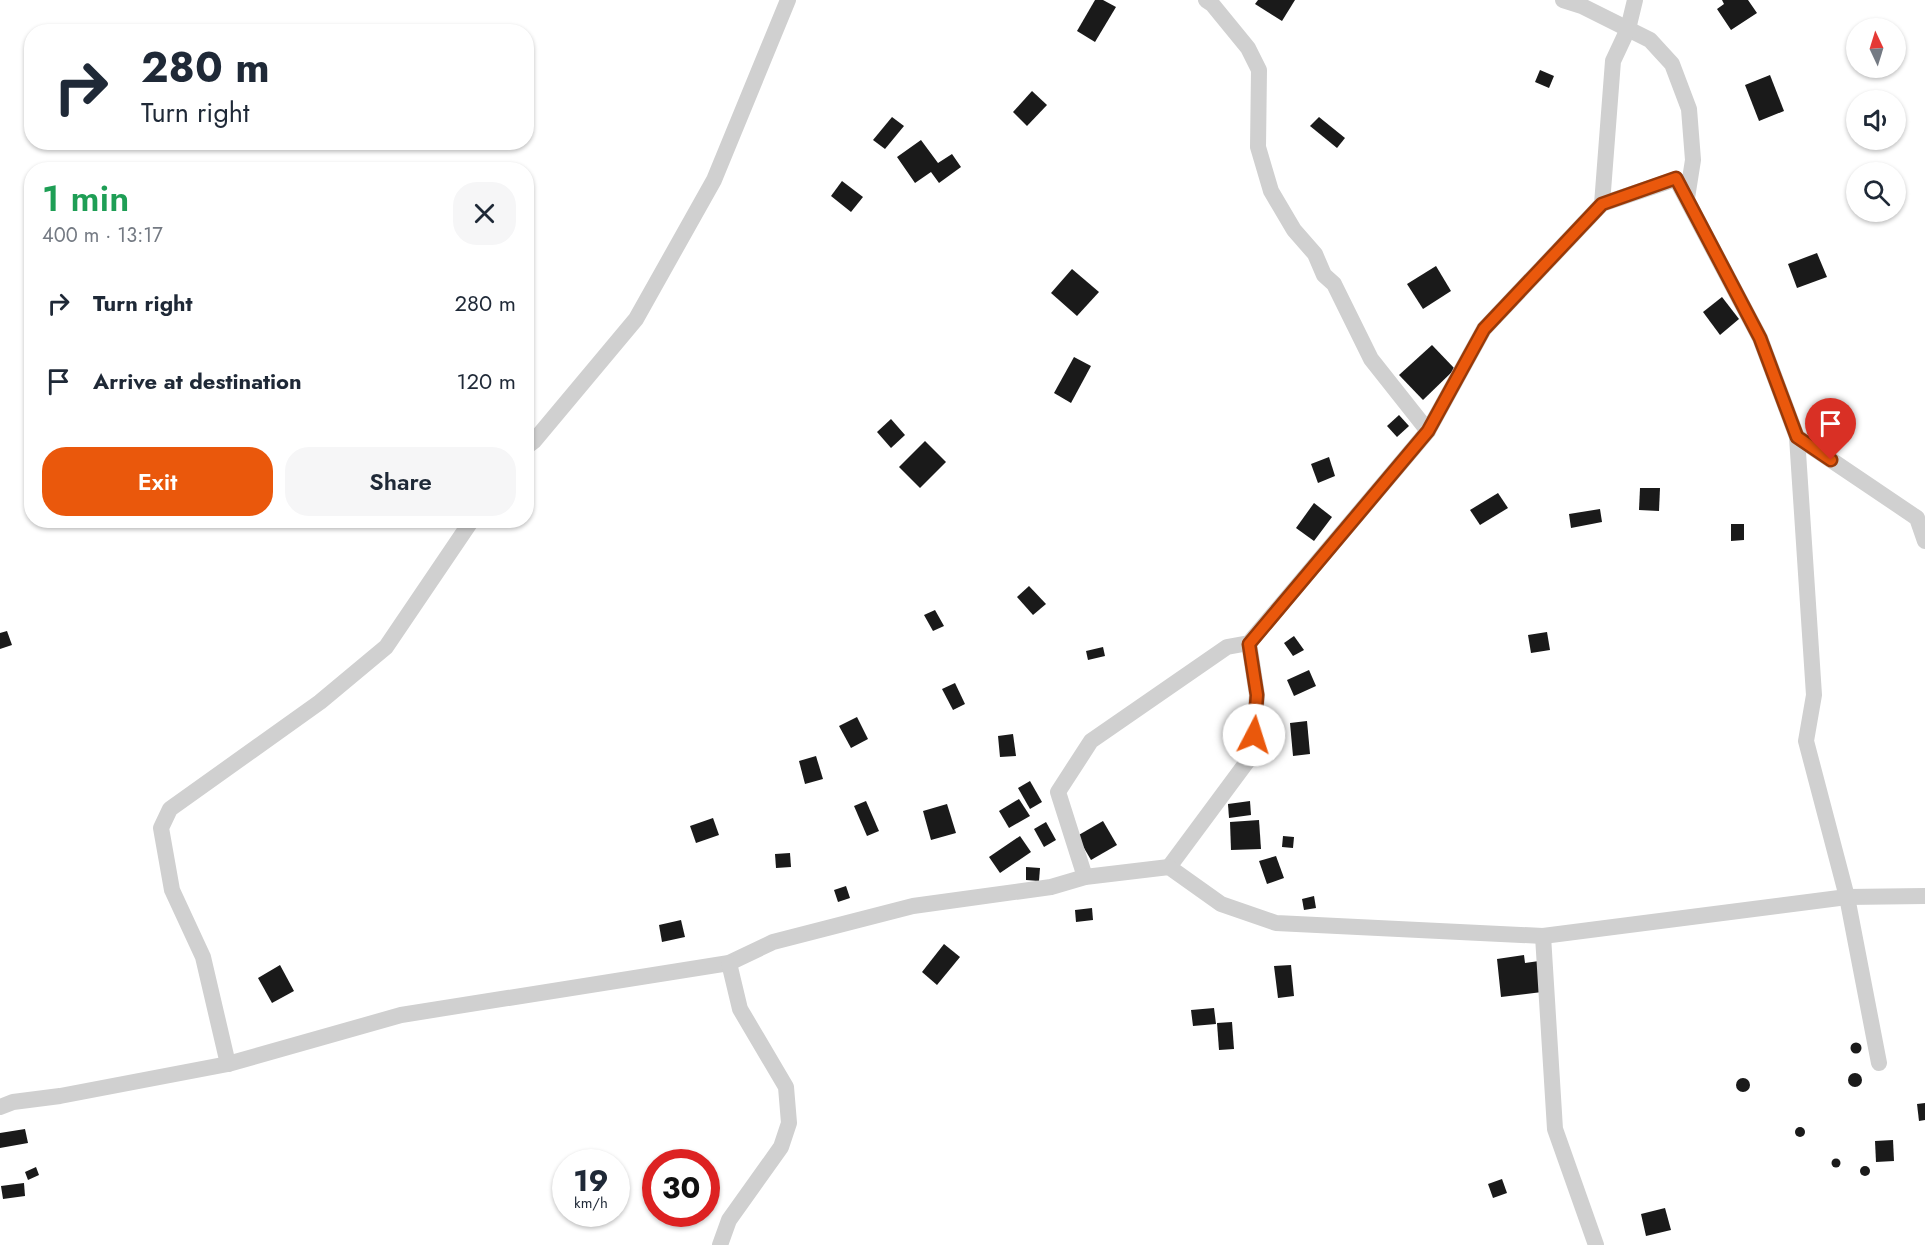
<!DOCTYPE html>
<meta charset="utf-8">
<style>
body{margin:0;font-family:Jost,sans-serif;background:#f6f6f7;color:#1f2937;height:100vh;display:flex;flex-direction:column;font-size:22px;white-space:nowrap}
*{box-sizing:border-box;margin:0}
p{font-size:20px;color:#747a83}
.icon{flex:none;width:33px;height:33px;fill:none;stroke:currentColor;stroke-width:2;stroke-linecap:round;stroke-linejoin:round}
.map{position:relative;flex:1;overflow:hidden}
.side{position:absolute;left:24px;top:162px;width:510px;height:366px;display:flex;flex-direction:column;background:#fff;border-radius:24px;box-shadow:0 2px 4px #0004}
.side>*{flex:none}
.banner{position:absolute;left:24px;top:24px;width:510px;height:126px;border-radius:24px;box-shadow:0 2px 4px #0004;background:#fff;color:#1f2937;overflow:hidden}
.needle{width:39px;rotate:356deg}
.fabs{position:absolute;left:1846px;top:18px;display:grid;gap:12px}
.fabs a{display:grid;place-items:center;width:60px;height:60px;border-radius:50%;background:#fff;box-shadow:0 2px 4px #0004;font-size:30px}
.speed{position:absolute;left:552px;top:1149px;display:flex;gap:12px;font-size:30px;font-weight:700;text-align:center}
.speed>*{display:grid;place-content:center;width:78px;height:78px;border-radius:50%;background:#fff;box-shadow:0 2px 4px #0004;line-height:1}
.speed small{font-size:15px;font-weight:400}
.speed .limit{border:9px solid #d22;background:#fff;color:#111}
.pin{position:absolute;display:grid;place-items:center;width:51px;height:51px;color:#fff;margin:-62px -26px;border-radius:50% 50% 50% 0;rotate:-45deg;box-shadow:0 0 6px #0007}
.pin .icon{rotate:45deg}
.me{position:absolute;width:66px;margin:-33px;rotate:5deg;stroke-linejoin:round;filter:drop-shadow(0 0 4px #0008)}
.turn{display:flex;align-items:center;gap:21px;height:126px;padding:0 18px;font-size:27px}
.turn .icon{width:78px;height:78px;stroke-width:2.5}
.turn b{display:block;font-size:42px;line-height:51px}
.round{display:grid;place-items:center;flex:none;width:63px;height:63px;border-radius:24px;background:#f6f6f7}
.head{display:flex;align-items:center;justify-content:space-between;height:102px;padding:0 18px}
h1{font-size:36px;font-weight:600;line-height:45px;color:#1e9e55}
.button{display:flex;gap:12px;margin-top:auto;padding:12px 18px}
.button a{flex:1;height:69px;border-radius:24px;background:#ea580c;color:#fff;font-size:24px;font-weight:600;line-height:69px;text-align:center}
.button a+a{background:#f6f6f7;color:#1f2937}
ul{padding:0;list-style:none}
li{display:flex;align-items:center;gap:18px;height:78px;padding:0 18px}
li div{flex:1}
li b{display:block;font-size:22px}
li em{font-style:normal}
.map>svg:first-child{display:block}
.building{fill:#1a1a1a}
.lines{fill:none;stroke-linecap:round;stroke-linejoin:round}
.street{stroke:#d0d0d0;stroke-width:16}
.route-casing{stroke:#983908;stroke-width:15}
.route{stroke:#ea580c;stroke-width:10}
</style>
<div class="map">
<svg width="1925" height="1245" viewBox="0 0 1925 1245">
<rect width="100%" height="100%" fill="#fff"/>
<g class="building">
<path d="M1095 0H1103L1116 7 1095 42 1077 31Z"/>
<path d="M1258 0H1295L1282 21 1255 4Z"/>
<path d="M1722 0H1748L1757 13 1731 30 1717 9 1724 4Z"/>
<path d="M1540 70 1554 76 1549 88 1535 82Z"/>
<path d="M1770 75 1784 111 1759 121 1745 85Z"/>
<path d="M1032 91 1047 105 1027 126 1013 112Z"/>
<path d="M892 117 904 126 885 149 873 140Z"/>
<path d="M1319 117 1345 138 1337 148 1310 126Z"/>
<path d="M921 140 938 163 952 154 961 167 939 183 931 172 915 183 897 157Z"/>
<path d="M842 181 863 197 851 212 831 196Z"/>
<path d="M1817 253 1827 277 1797 288 1788 264Z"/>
<path d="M1436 266 1451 291 1423 309 1407 284Z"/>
<path d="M1072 269 1099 292 1077 316 1051 293Z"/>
<path d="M1722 297 1739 319 1720 335 1703 312Z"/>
<path d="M1432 345 1455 369 1423 400 1399 375Z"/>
<path d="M1074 357 1091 366 1071 403 1054 393Z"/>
<path d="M1399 415 1409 426 1397 437 1387 426Z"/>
<path d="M891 419 905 435 891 448 877 432Z"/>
<path d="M925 441 946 462 920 488 899 467Z"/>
<path d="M1329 457 1335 476 1318 483 1311 464Z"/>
<path d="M1640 488H1660L1659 511 1639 510Z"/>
<path d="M1498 493 1508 508 1480 525 1470 510Z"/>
<path d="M1314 503 1332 517 1314 541 1296 528Z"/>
<path d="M1600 509 1602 522 1571 528 1569 514Z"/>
<path d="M1731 524H1744V540L1731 541Z"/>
<path d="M1029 586 1046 604 1033 615 1017 597Z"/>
<path d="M935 610 944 626 933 631 924 615Z"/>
<path d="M7 631 12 645 0 649V633Z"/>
<path d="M1547 632 1550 650 1531 653 1528 635Z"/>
<path d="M1294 636 1304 650 1293 656 1284 643Z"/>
<path d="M1103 647 1105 656 1088 660 1086 651Z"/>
<path d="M1309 670 1316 686 1294 696 1287 680Z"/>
<path d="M955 683 965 704 953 710 942 689Z"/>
<path d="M857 717 868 739 851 748 839 726Z"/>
<path d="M1307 721 1310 754 1293 756 1290 723Z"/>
<path d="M1013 734 1016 756 1000 757 998 736Z"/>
<path d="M816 756 823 779 805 784 799 761Z"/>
<path d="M1030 781 1042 802 1030 809 1018 788Z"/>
<path d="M1019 799 1030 816 1009 828 999 811Z"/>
<path d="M866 801 879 831 867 836 854 806Z"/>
<path d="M1250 801 1251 815 1229 818 1228 804Z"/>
<path d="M947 804 956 833 931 840 923 811Z"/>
<path d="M713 818 719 835 696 843 690 826Z"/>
<path d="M1259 820 1261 849 1231 850 1230 822Z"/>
<path d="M1103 821 1117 845 1091 860 1077 836Z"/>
<path d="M1046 822 1056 840 1044 847 1034 829Z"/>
<path d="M1020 836 1031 852 1000 873 989 857Z"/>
<path d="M1283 836 1294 837 1293 848 1282 847Z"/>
<path d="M790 853 791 867 776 868 775 854Z"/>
<path d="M1276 856 1284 878 1267 884 1259 861Z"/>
<path d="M1026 867 1040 868 1039 881 1026 880Z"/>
<path d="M846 886 850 898 838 902 834 890Z"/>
<path d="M1314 896 1316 908 1304 910 1302 899Z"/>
<path d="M1092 908 1093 920 1076 922 1075 910Z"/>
<path d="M681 920 685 937 662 942 659 925Z"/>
<path d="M944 944 960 957 937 985 922 972Z"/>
<path d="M1524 955 1525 963 1539 961 1542 992 1501 997 1497 959Z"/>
<path d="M280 965 294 991 272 1003 258 978Z"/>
<path d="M1291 965 1294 996 1278 998 1274 966Z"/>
<path d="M1214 1008 1216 1024 1193 1026 1191 1010Z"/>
<path d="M1232 1022 1234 1049 1219 1050 1217 1023Z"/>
<circle cx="1856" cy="1048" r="5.5"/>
<circle cx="1855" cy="1080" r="7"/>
<circle cx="1743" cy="1085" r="7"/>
<path d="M1925 1103V1120L1919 1121 1917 1104Z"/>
<circle cx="1800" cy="1132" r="5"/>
<path d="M25 1129 28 1143 0 1148V1133Z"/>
<path d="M1893 1140 1894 1161 1876 1162 1875 1141Z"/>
<circle cx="1836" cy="1163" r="4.5"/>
<circle cx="1865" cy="1171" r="5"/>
<path d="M36 1167 39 1175 28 1180 25 1172Z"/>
<path d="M1502 1179 1507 1193 1493 1198 1488 1184Z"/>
<path d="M24 1183 25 1196 3 1199 1 1186Z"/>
<path d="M1665 1208 1671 1230 1646 1236 1641 1214Z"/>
</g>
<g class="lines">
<g class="street">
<path d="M1206 0 1212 4 1248 48 1259 70 1258 147 1271 191 1294 230 1315 254 1324 275 1334 284 1371 359 1428 431"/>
<path d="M1563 0 1582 6 1650 40 1672 64 1689 109 1693 160 1687 198"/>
<path d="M1602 204 1676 179 1760 338 1797 437 1814 695 1806 741 1847 897 1879 1063"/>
<path d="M1797 437 1917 518 1925 541"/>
<path d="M526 447 534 441 636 319 714 180 788 0"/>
<path d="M1169 867 1252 755 1257 695 1249 643"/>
<path d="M1085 877 1058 792 1091 741 1227 647 1249 643 1428 431 1484 329 1602 204 1613 61 1628 29 1635 0"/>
<path d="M1543 936 1555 1129 1596 1245"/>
<path d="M228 1064 203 957 172 890 161 828 170 809 320 702 386 647 472 520"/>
<path d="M0 1107 13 1102 60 1096 228 1064 401 1015 729 963 773 942 913 906 1051 887 1085 877 1169 867 1221 904 1276 923 1543 936 1847 897 1925 896"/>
<path d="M720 1245 729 1220 781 1147 789 1123 786 1087 740 1009 729 963"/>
</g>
</g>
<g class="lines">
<defs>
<path id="route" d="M1254 735 1257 695 1249 644 1428 431 1484 329 1602 204 1676 178 1760 338 1797 437 1831 460"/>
</defs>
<use href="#route" class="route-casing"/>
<use href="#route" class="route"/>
</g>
</svg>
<div class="fabs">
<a><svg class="needle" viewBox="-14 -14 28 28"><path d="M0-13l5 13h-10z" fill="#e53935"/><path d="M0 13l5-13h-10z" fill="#747a83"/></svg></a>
<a><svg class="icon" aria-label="sound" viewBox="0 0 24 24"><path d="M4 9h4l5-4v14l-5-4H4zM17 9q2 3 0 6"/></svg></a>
<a><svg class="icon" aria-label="search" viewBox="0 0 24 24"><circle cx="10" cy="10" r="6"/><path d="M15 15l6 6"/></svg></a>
</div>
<div class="speed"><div>19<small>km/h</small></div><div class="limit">30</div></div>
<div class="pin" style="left:1831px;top:460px;background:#d93025"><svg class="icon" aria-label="arrive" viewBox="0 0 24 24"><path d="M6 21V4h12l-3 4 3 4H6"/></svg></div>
<svg class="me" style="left:1254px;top:735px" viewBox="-20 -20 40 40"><circle r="19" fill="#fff"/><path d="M0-13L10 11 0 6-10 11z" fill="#ea580c"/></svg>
<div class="banner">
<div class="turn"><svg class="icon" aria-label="right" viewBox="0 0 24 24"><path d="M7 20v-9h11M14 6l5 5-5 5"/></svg><div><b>280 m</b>Turn right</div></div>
</div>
<section class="side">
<div class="head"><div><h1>1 min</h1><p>400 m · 13:17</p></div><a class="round"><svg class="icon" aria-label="close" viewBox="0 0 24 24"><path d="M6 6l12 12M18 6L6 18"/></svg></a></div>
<ul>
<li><svg class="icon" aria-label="right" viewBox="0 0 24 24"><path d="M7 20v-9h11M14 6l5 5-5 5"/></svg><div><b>Turn right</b></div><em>280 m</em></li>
<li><svg class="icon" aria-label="arrive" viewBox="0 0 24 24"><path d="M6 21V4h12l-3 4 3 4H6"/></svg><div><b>Arrive at destination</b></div><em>120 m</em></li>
</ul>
<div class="button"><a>Exit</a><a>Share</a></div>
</section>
</div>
